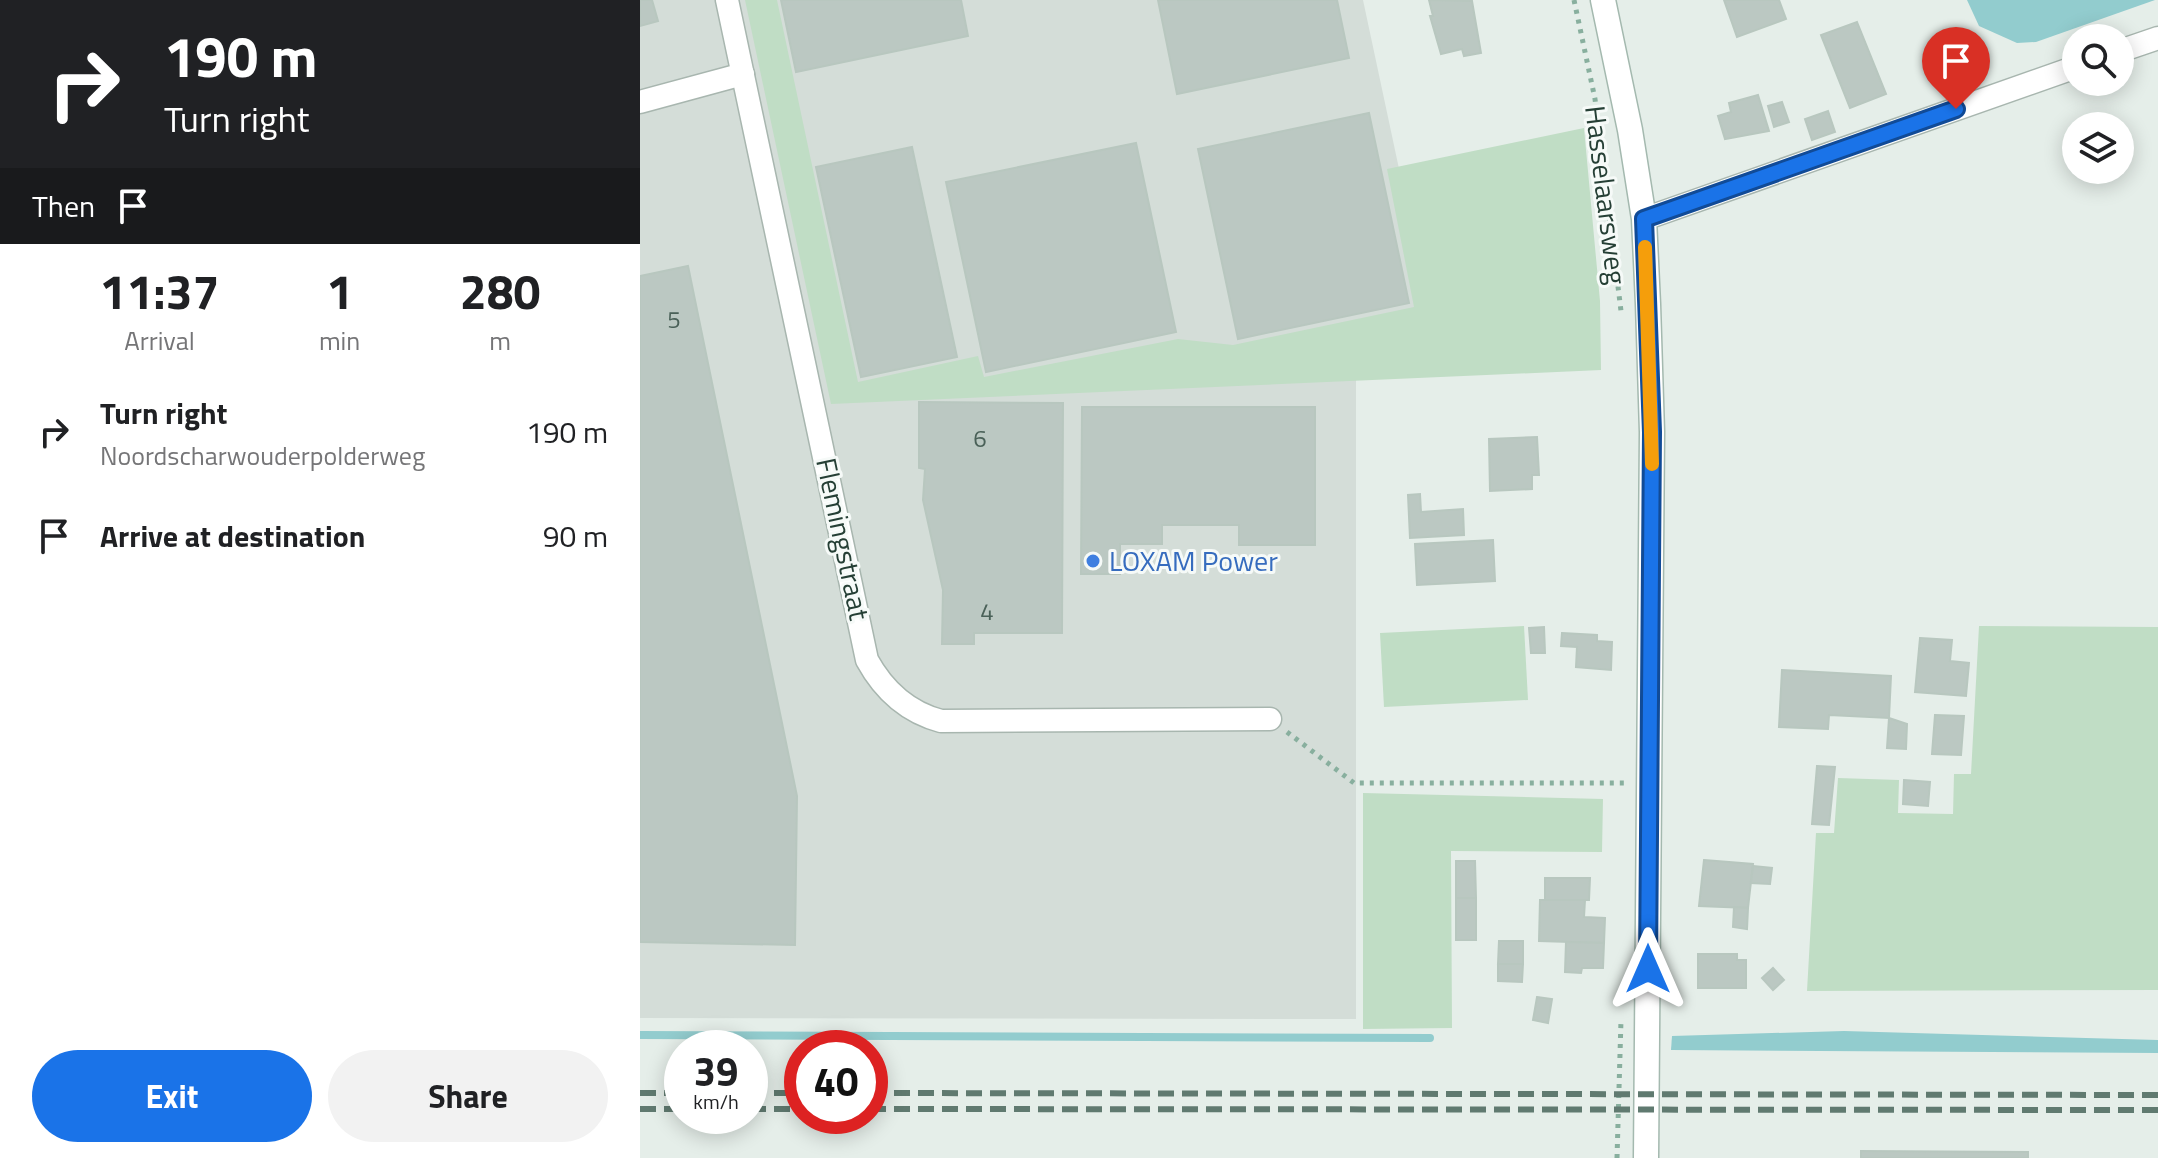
<!DOCTYPE html>
<style>
body{margin:0;font-family:"Titillium Web",sans-serif;background:#f2f2f2;color:#202124;height:100vh;display:flex;flex-direction:column;font-size:30px;white-space:nowrap}
*{box-sizing:border-box;margin:0}
p{font-size:26px;color:#757577}
.icon{flex:none;width:44px;height:44px;fill:none;stroke:currentColor;stroke-width:2;stroke-linecap:round;stroke-linejoin:round}
.map{position:relative;flex:1;overflow:hidden}
.panel{display:flex;flex-direction:column;background:#fff;width:640px}
.panel>*{flex:none}
.top-card{background:#202124;color:#fff;overflow:hidden}
.controls{position:absolute;left:1422px;top:24px;display:grid;gap:16px}
.controls a{display:grid;place-items:center;width:72px;height:72px;border-radius:50%;background:#fff;box-shadow:0 4px 20px #0003;font-size:40px}
.speed{position:absolute;left:24px;top:1030px;display:flex;gap:16px;font-size:40px;font-weight:700;text-align:center}
.speed>*{display:grid;place-content:center;width:104px;height:104px;border-radius:50%;background:#fff;box-shadow:0 4px 20px #0003;line-height:1}
.speed small{font-size:20px;font-weight:400}
.speed .limit{border:12px solid #d22;background:#fff;color:#111}
.pin{position:absolute;display:grid;place-items:center;width:68px;height:68px;color:#fff;margin:-82px -34px;border-radius:50% 50% 50% 0;rotate:-45deg;box-shadow:0 0 8px #0007}
.pin .icon{rotate:45deg}
.me{position:absolute;width:88px;margin:-44px;rotate:0deg;stroke-linejoin:round;filter:drop-shadow(0 0 6px #0008)}
.turn{display:flex;align-items:center;gap:28px;height:168px;padding:0 32px;font-size:36px}
.turn .icon{width:104px;height:104px;stroke-width:2.5}
.turn b{display:block;font-size:56px;line-height:68px}
.then{display:flex;align-items:center;height:76px;padding:0 32px;background:#0003;gap:16px;font-size:30px}
.eta{display:flex;justify-content:space-evenly;align-items:center;height:136px;text-align:center}
.eta b{font-size:48px;font-weight:700;line-height:56px}
.button{display:flex;gap:16px;margin-top:auto;padding:16px 32px}
.button a{flex:1;height:92px;border-radius:48px;background:#1a73e8;color:#fff;font-size:32px;font-weight:700;line-height:92px;text-align:center}
.button a+a{background:#f2f2f2;color:#202124}
ul{padding:0;list-style:none}
li{display:flex;align-items:center;gap:24px;height:104px;padding:0 32px}
li div{flex:1}
li b{display:block;font-size:30px}
li em{font-style:normal}
main{display:flex;flex:1;min-height:0}
.map>svg:first-child{display:block}
.built{fill:#d4ddd8}
.green{fill:#c0ddc5}
.water{fill:#92ccce}
.lines{fill:none;stroke-linecap:round;stroke-linejoin:round}
.stream{stroke:#92ccce;stroke-width:8}
.building{fill:#bbc8c2;stroke:#b8c7bf;stroke-width:2}
.street-casing{stroke:#a8b6af;stroke-width:25}
.secondary-casing{stroke:#a4b9af;stroke-width:27}
.path{stroke:#88af9e;stroke-width:5;stroke-dasharray:4 6;stroke-linecap:butt}
.street{stroke:#fff;stroke-width:22}
.secondary{stroke:#fff;stroke-width:24}
.rail{stroke:#607a70;stroke-width:6;stroke-dasharray:16 8;stroke-linecap:butt}
.route-casing{stroke:#114b97;stroke-width:20}
.route{stroke:#1a73e8;stroke-width:14}
.slow{stroke:#f59e0b;stroke-width:14}
.shop-dot{fill:#3f7fe0;stroke:#f6faf8;stroke-width:3}
.labels{text-anchor:middle;stroke-width:6;stroke-linejoin:round;paint-order:stroke}
.number-label{font-size:24px;fill:#4a6158}
.street-label{font-size:28px;fill:#253f35;stroke:#f6faf8}
.shop-label{font-size:28px;fill:#366cbe;stroke:#f6faf8;text-anchor:start}
</style>
<main>
<section class="panel">
<div class="top-card">
<div class="turn"><svg class="icon" aria-label="right" viewBox="0 0 24 24"><path d="M7 20v-9h11M14 6l5 5-5 5"/></svg><div><b>190 m</b>Turn right</div></div>
<div class="then">Then<svg class="icon" aria-label="arrive" viewBox="0 0 24 24"><path d="M6 21V4h12l-3 4 3 4H6"/></svg></div>
</div>
<div class="eta">
<div><b>11:37</b><p>Arrival</p></div>
<div><b>1</b><p>min</p></div>
<div><b>280</b><p>m</p></div>
</div>
<ul>
<li><svg class="icon" aria-label="right" viewBox="0 0 24 24"><path d="M7 20v-9h11M14 6l5 5-5 5"/></svg><div><b>Turn right</b><p>Noordscharwouderpolderweg</p></div><em>190 m</em></li>
<li><svg class="icon" aria-label="arrive" viewBox="0 0 24 24"><path d="M6 21V4h12l-3 4 3 4H6"/></svg><div><b>Arrive at destination</b></div><em>90 m</em></li>
</ul>
<div class="button"><a>Exit</a><a>Share</a></div>
</section>
<div class="map">
<svg width="1518" height="1158" viewBox="0 0 1518 1158">
<rect width="100%" height="100%" fill="#e5eee9"/>
<path class="built" d="M0 0H723L803 375 716 380V1019L0 1018Z"/>
<g class="green">
<path d="M105 0H137L218 382 338 356 344 377 538 339 593 345 774 307 747 169 944 128 960 301 961 370 191 404Z"/>
<path d="M884 626 888 700 744 707 740 633Z"/>
<path d="M1339 626 1518 627V990L1167 991 1176 833H1194L1198 778 1259 780 1258 813 1313 814 1314 774H1331Z"/>
<path d="M723 793 963 799 962 852 811 851 812 1028 723 1029Z"/>
</g>
<g class="water">
<path d="M1327 0H1515L1396 42 1377 43 1339 26Z"/>
<path d="M1204 1031 1518 1040V1053L1031 1050 1032 1036Z"/>
</g>
<g class="lines">
<path class="stream" d="M0 1035 790 1038"/>
</g>
<g class="building">
<path d="M0 0H12L18 21 0 26Z"/>
<path d="M141 0H321L328 36 156 72Z"/>
<path d="M518 0H697L709 58 537 94Z"/>
<path d="M789 0 832 1 841 53 824 56 822 49 801 54 790 16H793Z"/>
<path d="M1084 0H1139L1146 19 1097 37Z"/>
<path d="M1217 22 1246 94 1210 108 1181 35Z"/>
<path d="M1118 95 1129 131 1085 139 1078 116 1091 112 1089 103Z"/>
<path d="M1142 102 1149 122 1134 127 1128 106Z"/>
<path d="M1188 111 1195 132 1172 140 1165 119Z"/>
<path d="M729 113 769 303 598 339 558 149Z"/>
<path d="M496 143 536 332 346 372 306 182Z"/>
<path d="M272 147 317 357 221 377 176 167Z"/>
<path d="M48 266 157 796 155 945 0 942V276Z"/>
<path d="M279 402 423 403 422 633H334V644H302L303 590 283 500 285 469 279 468Z"/>
<path d="M442 407H675V545H599V525H522V544H480V574H441Z"/>
<path d="M897 437 899 475H892V489L850 491 849 439Z"/>
<path d="M780 494 781 512 823 509 824 535 770 538 768 495Z"/>
<path d="M853 540 855 581 777 585 775 544Z"/>
<path d="M904 627 905 653H891L889 628Z"/>
<path d="M922 633 957 635V641L972 642 971 670 936 667 937 647 921 646Z"/>
<path d="M1280 638 1312 640 1310 661 1329 663 1326 696 1275 692Z"/>
<path d="M1142 670 1251 676 1249 718 1189 715 1188 729 1139 727Z"/>
<path d="M1295 715 1324 716 1321 755 1292 754Z"/>
<path d="M1249 718 1267 724 1266 749 1247 748Z"/>
<path d="M1177 766 1195 767 1189 825 1172 824Z"/>
<path d="M1264 780 1290 782 1288 806 1263 804Z"/>
<path d="M1064 860 1113 864 1108 908 1059 906Z"/>
<path d="M816 861H835L836 898H816Z"/>
<path d="M1113 866 1132 868 1130 884 1111 883Z"/>
<path d="M905 878H950L949 900H905Z"/>
<rect x="816" y="898" width="20" height="42"/>
<path d="M900 900H945L944 917 965 918 964 943 899 941Z"/>
<path d="M1094 907 1108 908 1107 929 1093 927Z"/>
<path d="M859 941H883V964H858Z"/>
<path d="M926 942 964 943 963 968H942L941 973 925 972Z"/>
<path d="M1058 954H1097V960H1106V988H1058Z"/>
<path d="M858 964H883L882 982 858 981Z"/>
<path d="M1133 968 1144 980 1133 990 1122 978Z"/>
<path d="M897 997 912 999 908 1023 893 1020Z"/>
<path d="M1221 1151 1388 1152V1158H1221Z"/>
</g>
<g class="lines">
<defs>
<g id="street">
<path d="M87 0 227 660C244 691 267 712 301 721L630 719"/>
<path d="M1480 51 1518 38"/>
<path d="M0 102 103 74"/>
<path d="M1004 219 1436 67"/>
</g>
<path id="secondary" d="M963 0 990 130 1004 219 1008 304 1012 432 1006 1158"/>
</defs>
<use href="#street" class="street-casing"/>
<use href="#secondary" class="secondary-casing"/>
<g class="path">
<path d="M934 0 955 99 981 311"/>
<path d="M647 732 714 783H987"/>
<path d="M977 1158 981 1020"/>
</g>
<use href="#street" class="street"/>
<use href="#secondary" class="secondary"/>
<g class="rail">
<path d="M0 1093H42"/>
<path d="M110 1093H162"/>
<path d="M230 1093 1518 1095"/>
<path d="M0 1109H42"/>
<path d="M110 1109H162"/>
<path d="M230 1109 1518 1110"/>
</g>
</g>
<g class="lines">
<defs>
<path id="route" d="M1008 969 1012 432 1004 219 1316 109"/>
</defs>
<use href="#route" class="route-casing"/>
<use href="#route" class="route"/>
<path class="slow" d="M1005 247 1012 464"/>
</g>
<circle class="shop-dot" cx="453" cy="561" r="8"/>
<g class="labels">
<g class="number-label">
<text x="34" y="328">5</text>
<text x="340" y="447">6</text>
<text x="347" y="620">4</text>
</g>
<g class="street-label">
<text transform="translate(966 195) rotate(83)" y="10">Hasselaarsweg</text>
<text transform="translate(203 539) rotate(78)" y="10">Flemingstraat</text>
</g>
<g class="shop-label">
<text x="469" y="571">LOXAM Power</text>
</g>
</g>
</svg>
<div class="controls">
<a><svg class="icon" aria-label="search" viewBox="0 0 24 24"><circle cx="10" cy="10" r="6"/><path d="M15 15l6 6"/></svg></a>
<a><svg class="icon" aria-label="layers" viewBox="0 0 24 24"><path d="M12 4l9 5-9 5-9-5zM3 14l9 5 9-5"/></svg></a>
</div>
<div class="speed"><div>39<small>km/h</small></div><div class="limit">40</div></div>
<div class="pin" style="left:1316px;top:109px;background:#d93025"><svg class="icon" aria-label="arrive" viewBox="0 0 24 24"><path d="M6 21V4h12l-3 4 3 4H6"/></svg></div>
<svg class="me" style="left:1008px;top:969px" viewBox="-20 -20 40 40"><path d="M0-17L14 15 0 8-14 15z" fill="#1a73e8" stroke="#fff" stroke-width="4"/></svg>
</div>
</main>
